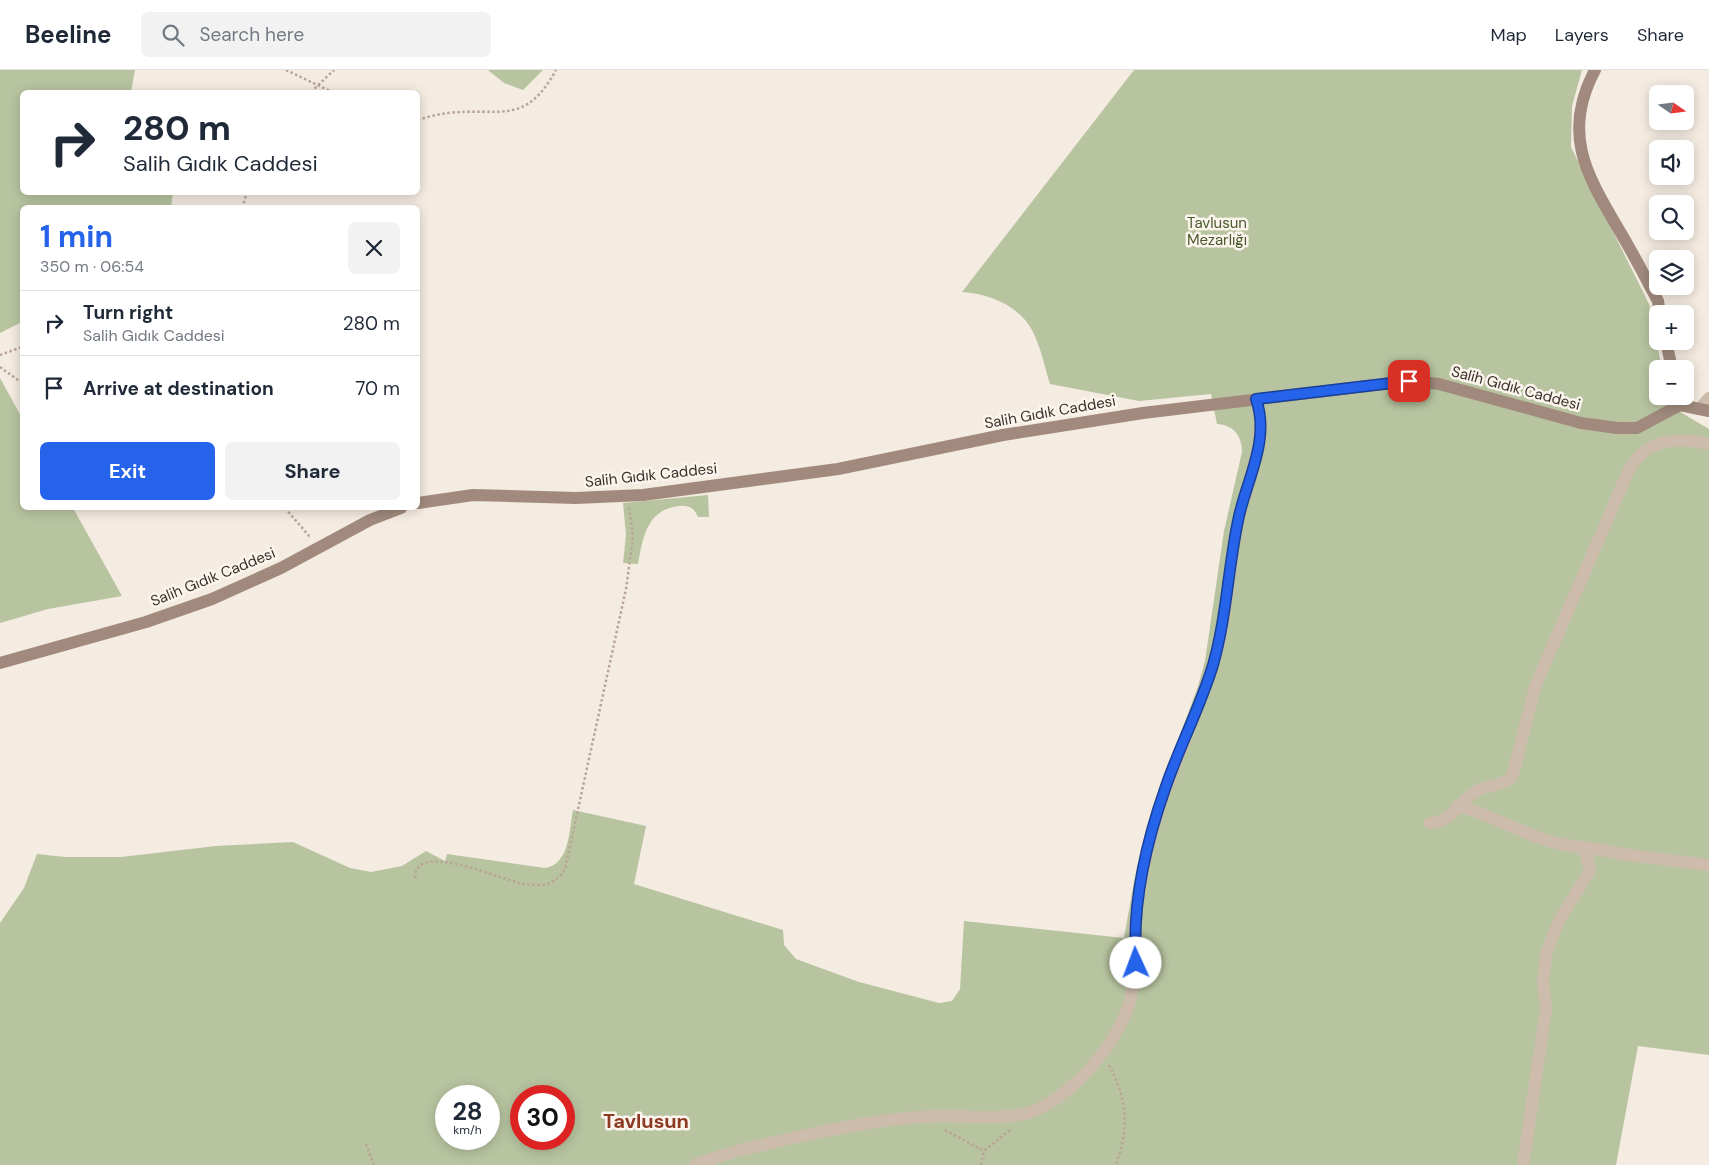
<!DOCTYPE html>
<meta charset="utf-8">
<style>
body{margin:0;font-family:"DM Sans",sans-serif;background:#f2f2f3;color:#1f2937;height:100vh;display:flex;flex-direction:column;font-size:19px;white-space:nowrap}
*{box-sizing:border-box;margin:0}
p{font-size:16px;color:#747a83}
.icon{flex:none;width:28px;height:28px;fill:none;stroke:currentColor;stroke-width:2;stroke-linecap:round;stroke-linejoin:round}
.map{position:relative;flex:1;overflow:hidden}
.drawer{position:absolute;left:20px;top:135px;width:400px;height:305px;display:flex;flex-direction:column;background:#fff;border-radius:8px;box-shadow:0 2px 12px #0003}
.drawer>*{flex:none}
.top-card{position:absolute;left:20px;top:20px;width:400px;height:105px;border-radius:8px;box-shadow:0 2px 12px #0003;background:#fff;color:#1f2937;overflow:hidden}
.needle{width:32px;rotate:104deg}
.fabs{position:absolute;left:1649px;top:15px;display:grid;gap:10px}
.fabs a{display:grid;place-items:center;width:45px;height:45px;border-radius:8px;background:#fff;box-shadow:0 2px 12px #0003;font-size:25px}
.speed{position:absolute;left:435px;top:1015px;display:flex;gap:10px;font-size:25px;font-weight:700;text-align:center}
.speed>*{display:grid;place-content:center;width:65px;height:65px;border-radius:50%;background:#fff;box-shadow:0 2px 12px #0003;line-height:1}
.speed small{font-size:12px;font-weight:400}
.speed .limit{border:8px solid #d22;background:#fff;color:#111}
.pin{position:absolute;display:grid;place-items:center;width:42px;height:42px;color:#fff;margin:-21px;border-radius:10px;box-shadow:0 2px 8px #0006}
.me{position:absolute;width:55px;margin:-28px;rotate:358deg;stroke-linejoin:round;filter:drop-shadow(0 0 4px #0008)}
.turn{display:flex;align-items:center;gap:18px;height:105px;padding:0 20px;font-size:22px}
.turn .icon{width:65px;height:65px;stroke-width:2.5}
.turn b{display:block;font-size:35px;line-height:42px}
.round{display:grid;place-items:center;flex:none;width:52px;height:52px;border-radius:8px;background:#f2f2f3}
.overview{display:flex;align-items:center;justify-content:space-between;height:85px;padding:0 20px}
h1{font-size:30px;font-weight:700;line-height:38px;color:#2563eb}
.primary-button{display:flex;gap:10px;margin-top:auto;padding:10px 20px}
.primary-button a{flex:1;height:58px;border-radius:8px;background:#2563eb;color:#fff;font-size:20px;font-weight:700;line-height:58px;text-align:center}
.primary-button a+a{background:#f2f2f3;color:#1f2937}
ul{padding:0;list-style:none}
li{display:flex;align-items:center;gap:15px;height:65px;padding:0 20px;border-top:1px solid #e0e1e3}
li div{flex:1}
li b{display:block;font-size:19px}
li em{font-style:normal}
header{display:flex;align-items:center;gap:30px;box-sizing:border-box;height:70px;padding:0 25px;background:#fff;border-bottom:1px solid #e0e1e3}
header strong{font-size:24px}
nav{display:flex;gap:28px;margin-inline-start:auto;font-size:18px}
.search{width:350px;height:45px;background:#f2f2f3;display:flex;align-items:center;gap:12px;box-sizing:border-box;padding:0 18px;border-radius:8px;color:#747a83;font-size:19px}
.map>svg:first-child{display:block}
.green{fill:#b8c4a0;fill-rule:evenodd}
.lines{fill:none;stroke-linecap:round;stroke-linejoin:round}
.path{stroke:#b9a596;stroke-width:2.5;stroke-dasharray:2.5 2.5;stroke-linecap:butt}
.street{stroke:#cdbbac;stroke-width:12}
.secondary{stroke:#a18a7d;stroke-width:12}
.route-casing{stroke:#184099;stroke-width:12}
.route{stroke:#2563eb;stroke-width:9}
.labels{text-anchor:middle;stroke-width:5;stroke-linejoin:round;paint-order:stroke}
.park-label{font-size:15px;fill:#4a5a2e;stroke:#fbf5ee}
.street-label{font-size:15px;fill:#3b302b;stroke:#fbf5ee}
.district-label{font-size:20px;font-weight:bold;fill:#8c3b22;stroke:#fbf5ee}
</style>
<header>
<strong>Beeline</strong>
<div class="search"><svg class="icon" aria-label="search" viewBox="0 0 24 24"><circle cx="10" cy="10" r="6"/><path d="M15 15l6 6"/></svg>Search here</div>
<nav><a>Map</a><a>Layers</a><a>Share</a></nav>
</header>
<div class="map">
<svg width="1709" height="1095" viewBox="0 0 1709 1095">
<rect width="100%" height="100%" fill="#f4ebe1"/>
<g class="green">
<path d="M0 0H135L131 22H22V122L173 123 171 137 22 138V252L0 263Z"/>
<path d="M488 0H543L523 20 504 13Z"/>
<path d="M1134 0H1582L1572 36 1571 77 1649 234 1662 299H1658V326H1668L1670 336 1709 359V985L1638 976 1616 1095H0V853L24 818 37 784 65 787H121L216 776 293 772 350 798 371 802 402 796 426 781 445 791 447 784 545 798C570 794 569 760 573 740L646 756 634 814 783 860 784 875 796 889 859 912 939 933 952 931 960 919 964 851 1124 868 1135 806 1151 744 1198 616 1205 591 1224 461 1242 382C1242 365 1233 355 1217 354L1211 324 1139 331 1050 314C1045 298 1041 278 1033 262 1020 236 990 224 962 222ZM446 1026H489V1069H446ZM521 1026H564V1069H521Z"/>
<path d="M0 308 22 348V438H73L122 526 48 539 0 553Z"/>
<path d="M708 425 709 447H698C695 439 689 435 680 436 647 439 643 467 638 494L623 493 626 465 623 433Z"/>
</g>
<g class="lines">
<g class="path">
<path d="M286 0 332 22"/>
<path d="M311 22 334 0"/>
<path d="M418 50C427 47 438 44 448 43 499 37 525 57 556 0"/>
<path d="M242 138 247 122"/>
<path d="M0 285 22 277"/>
<path d="M0 297 22 313"/>
<path d="M285 438 310 467"/>
<path d="M415 808C414 769 504 811 524 814 530 815 538 815 543 815 553 813 560 807 565 799L626 519 633 467 629 438"/>
<path d="M1109 995C1128 1031 1129 1057 1116 1095"/>
<path d="M945 1060 984 1081"/>
<path d="M366 1074 374 1095"/>
<path d="M981 1095 984 1081 1010 1060"/>
</g>
<g class="street">
<path d="M1699 339 1709 328"/>
<path d="M1458 736C1502 747 1538 776 1584 777L1590 800 1559 851 1547 881 1543 911 1546 939 1523 1095"/>
<path d="M1430 753C1452 752 1459 732 1475 722 1487 714 1501 717 1512 707L1535 617 1626 406C1643 369 1673 366 1709 374"/>
<path d="M1584 777 1629 785 1709 795"/>
<path d="M695 1095C727 1082 759 1076 792 1068 834 1059 877 1050 919 1047 954 1043 1012 1054 1041 1038 1077 1018 1110 981 1126 943 1138 913 1133 885 1135 854 1138 826 1143 798 1150 771 1166 705 1199 646 1217 581 1229 536 1229 488 1240 443 1249 405 1269 368 1256 329"/>
</g>
<g class="secondary">
<path d="M1595 0C1561 64 1587 105 1619 160 1633 183 1645 207 1658 231L1660 244"/>
<path d="M1666 271 1672 299"/>
<path d="M1680 335 1709 341"/>
<path d="M418 433 473 425 576 428 643 425 838 399 1003 365 1143 343 1409 311 1439 314 1581 353 1617 358H1637L1680 335"/>
<path d="M0 593 146 552 212 529 281 498 370 450 401 438"/>
</g>
</g>
<g class="lines">
<defs>
<path id="route" d="M1136 893C1132 835 1146 773 1165 719 1179 677 1200 638 1213 595 1227 546 1228 496 1239 446 1248 407 1270 369 1256 329L1409 311"/>
</defs>
<use href="#route" class="route-casing"/>
<use href="#route" class="route"/>
</g>
<g class="labels">
<g class="park-label">
<text x="1217" y="158">Tavlusun<tspan x="1217" dy="17">Mezarlığı</tspan></text>
</g>
<g class="street-label">
<text transform="translate(1516 318) rotate(15)" y="5">Salih Gıdık Caddesi</text>
<text transform="translate(1050 342) rotate(-10)" y="5">Salih Gıdık Caddesi</text>
<text transform="translate(651 405) rotate(-6)" y="5">Salih Gıdık Caddesi</text>
<text transform="translate(213 507) rotate(-22)" y="5">Salih Gıdık Caddesi</text>
</g>
<g class="district-label">
<text x="646" y="1058">Tavlusun</text>
</g>
</g>
</svg>
<div class="fabs">
<a><svg class="needle" viewBox="-14 -14 28 28"><path d="M0-13l5 13h-10z" fill="#e53935"/><path d="M0 13l5-13h-10z" fill="#747a83"/></svg></a>
<a><svg class="icon" aria-label="sound" viewBox="0 0 24 24"><path d="M4 9h4l5-4v14l-5-4H4zM17 9q2 3 0 6"/></svg></a>
<a><svg class="icon" aria-label="search" viewBox="0 0 24 24"><circle cx="10" cy="10" r="6"/><path d="M15 15l6 6"/></svg></a>
<a><svg class="icon" aria-label="layers" viewBox="0 0 24 24"><path d="M12 4l9 5-9 5-9-5zM3 14l9 5 9-5"/></svg></a>
<a>+</a>
<a>−</a>
</div>
<div class="speed"><div>28<small>km/h</small></div><div class="limit">30</div></div>
<div class="pin" style="left:1409px;top:311px;background:#d93025"><svg class="icon" aria-label="arrive" viewBox="0 0 24 24"><path d="M6 21V4h12l-3 4 3 4H6"/></svg></div>
<svg class="me" style="left:1136px;top:893px" viewBox="-20 -20 40 40"><circle r="19" fill="#fff"/><path d="M0-13L10 11 0 6-10 11z" fill="#2563eb"/></svg>
<div class="top-card">
<div class="turn"><svg class="icon" aria-label="right" viewBox="0 0 24 24"><path d="M7 20v-9h11M14 6l5 5-5 5"/></svg><div><b>280 m</b>Salih Gıdık Caddesi</div></div>
</div>
<section class="drawer">
<div class="overview"><div><h1>1 min</h1><p>350 m · 06:54</p></div><a class="round"><svg class="icon" aria-label="close" viewBox="0 0 24 24"><path d="M6 6l12 12M18 6L6 18"/></svg></a></div>
<ul>
<li><svg class="icon" aria-label="right" viewBox="0 0 24 24"><path d="M7 20v-9h11M14 6l5 5-5 5"/></svg><div><b>Turn right</b><p>Salih Gıdık Caddesi</p></div><em>280 m</em></li>
<li><svg class="icon" aria-label="arrive" viewBox="0 0 24 24"><path d="M6 21V4h12l-3 4 3 4H6"/></svg><div><b>Arrive at destination</b></div><em>70 m</em></li>
</ul>
<div class="primary-button"><a>Exit</a><a>Share</a></div>
</section>
</div>
